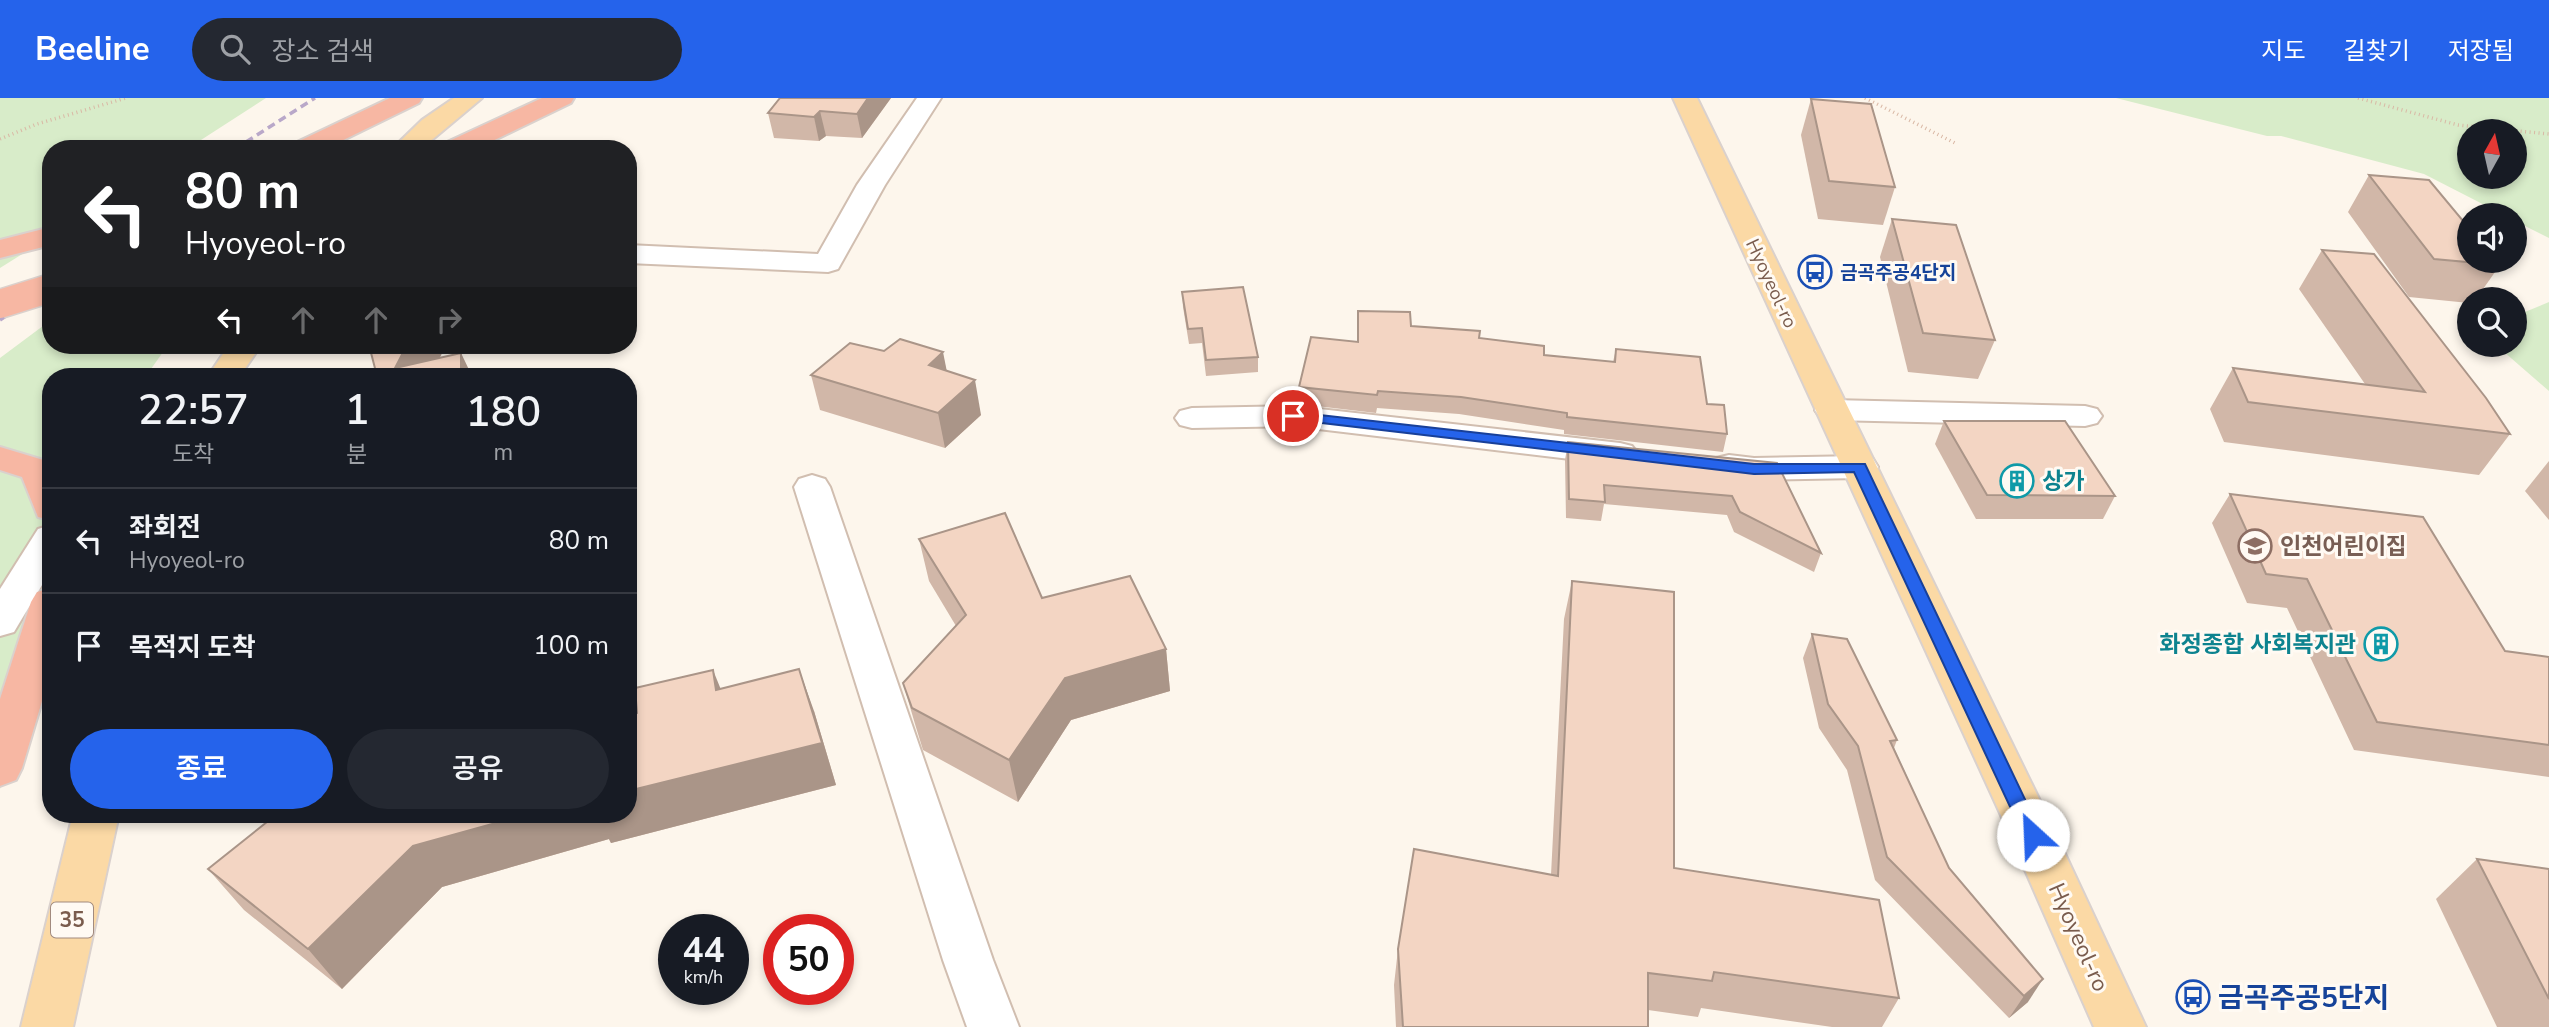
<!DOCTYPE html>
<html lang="ko">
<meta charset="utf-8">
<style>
body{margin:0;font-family:"Nunito Sans","Noto Sans KR",sans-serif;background:#242831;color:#f1f3f6;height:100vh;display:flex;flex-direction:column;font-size:26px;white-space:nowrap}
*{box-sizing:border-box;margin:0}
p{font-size:23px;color:#9ea1a6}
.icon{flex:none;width:38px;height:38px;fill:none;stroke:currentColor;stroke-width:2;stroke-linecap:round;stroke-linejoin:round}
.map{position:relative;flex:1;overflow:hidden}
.sheet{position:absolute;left:42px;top:270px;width:595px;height:455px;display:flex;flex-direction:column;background:#171b24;border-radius:28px;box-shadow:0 4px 10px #0003}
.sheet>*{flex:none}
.guide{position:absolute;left:42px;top:42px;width:595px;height:214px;border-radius:28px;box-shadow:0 4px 10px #0003;background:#202124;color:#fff;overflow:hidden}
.needle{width:46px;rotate:8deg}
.tools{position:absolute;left:2457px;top:21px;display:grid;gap:14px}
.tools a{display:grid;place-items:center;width:70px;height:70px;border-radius:50%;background:#171b24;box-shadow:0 4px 10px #0003;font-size:35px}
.speed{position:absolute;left:658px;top:816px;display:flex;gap:14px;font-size:35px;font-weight:700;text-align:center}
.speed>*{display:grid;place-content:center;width:91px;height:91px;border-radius:50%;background:#171b24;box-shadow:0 4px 10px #0003;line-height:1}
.speed small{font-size:18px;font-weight:400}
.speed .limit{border:10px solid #d22;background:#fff;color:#111}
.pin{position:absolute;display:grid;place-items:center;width:60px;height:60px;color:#fff;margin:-30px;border:4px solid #fff;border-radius:50%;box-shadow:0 2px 7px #0007}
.me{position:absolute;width:77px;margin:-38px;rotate:335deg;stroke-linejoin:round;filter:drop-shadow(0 0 5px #0008)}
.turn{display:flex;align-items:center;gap:24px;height:147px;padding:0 28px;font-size:32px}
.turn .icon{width:91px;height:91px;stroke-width:2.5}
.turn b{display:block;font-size:49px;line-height:60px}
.lanes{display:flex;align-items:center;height:66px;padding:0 28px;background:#0003;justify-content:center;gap:35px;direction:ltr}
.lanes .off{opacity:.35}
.eta{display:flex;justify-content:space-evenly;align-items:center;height:119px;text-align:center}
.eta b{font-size:42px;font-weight:600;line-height:49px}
.action{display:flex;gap:14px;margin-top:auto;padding:14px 28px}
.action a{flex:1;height:80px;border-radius:42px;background:#2563eb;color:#fff;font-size:28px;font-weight:600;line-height:80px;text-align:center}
.action a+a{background:#242831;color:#f1f3f6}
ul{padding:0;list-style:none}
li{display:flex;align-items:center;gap:21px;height:105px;padding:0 28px;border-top:2px solid #363941}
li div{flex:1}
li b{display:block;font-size:26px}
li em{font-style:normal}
header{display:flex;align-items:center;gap:42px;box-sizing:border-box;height:98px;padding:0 35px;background:#2563eb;color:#fff}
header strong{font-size:33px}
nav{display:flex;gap:38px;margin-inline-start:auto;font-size:24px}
.search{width:490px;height:63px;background:#242831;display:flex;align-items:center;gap:18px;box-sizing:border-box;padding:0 24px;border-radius:38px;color:#9ea1a6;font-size:26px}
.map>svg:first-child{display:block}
.green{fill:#d8ecc9;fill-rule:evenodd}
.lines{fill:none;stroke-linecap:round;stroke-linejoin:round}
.minor-casing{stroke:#d1beb0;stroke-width:4}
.major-casing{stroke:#dad1cd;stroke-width:4}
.highway-casing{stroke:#dad1cd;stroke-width:4}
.path{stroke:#d9b8a5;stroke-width:3.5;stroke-dasharray:1 3.5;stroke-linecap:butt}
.minor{fill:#fff;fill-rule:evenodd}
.major{fill:#fbd9a5;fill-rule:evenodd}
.highway{fill:#f7b7a3;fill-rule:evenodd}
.rail{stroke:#b9a8c9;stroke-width:3.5;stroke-dasharray:8 5;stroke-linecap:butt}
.highway-bridge-casing{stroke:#dad1cd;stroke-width:31;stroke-linecap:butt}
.highway-bridge{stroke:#f7b7a3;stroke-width:28}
.wall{fill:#d1b7a8}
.shaded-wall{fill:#aa9588}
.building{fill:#f3d5c3;stroke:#aa9588;stroke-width:2}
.route{fill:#2563eb;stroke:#184099;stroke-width:2}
.labels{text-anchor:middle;stroke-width:6;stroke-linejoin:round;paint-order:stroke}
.far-transit-label{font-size:19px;font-weight:bold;fill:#164399;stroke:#fffaf3;text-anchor:start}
.far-street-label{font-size:19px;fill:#7a5c4d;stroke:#fffaf3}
.shield{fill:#fffaf3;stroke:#a28b7f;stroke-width:2}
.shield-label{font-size:21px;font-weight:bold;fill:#7a5c4d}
.culture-label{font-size:23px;font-weight:bold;fill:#0d838f;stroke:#fffaf3;text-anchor:start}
.education-label{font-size:23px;font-weight:bold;fill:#785e54;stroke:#fffaf3;text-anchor:start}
.street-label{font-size:23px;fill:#7a5c4d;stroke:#fffaf3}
.near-transit-label{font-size:28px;font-weight:bold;fill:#164399;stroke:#fffaf3;text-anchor:start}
</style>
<header>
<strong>Beeline</strong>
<div class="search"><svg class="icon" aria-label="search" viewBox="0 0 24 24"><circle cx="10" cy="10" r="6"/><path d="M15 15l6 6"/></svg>장소 검색</div>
<nav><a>지도</a><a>길찾기</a><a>저장됨</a></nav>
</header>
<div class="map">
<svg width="2549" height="929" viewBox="0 0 2549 929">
<rect width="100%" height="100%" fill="#fdf6ec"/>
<g class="green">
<path d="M0 0H266L187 51H51V138L0 170Z"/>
<path d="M2116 0H2549V140L2515 123V117H2504L2424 76 2281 38H2267ZM2469 33H2515V79H2469Z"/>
<path d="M2549 204V293L2496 247H2515V218Z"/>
<path d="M51 222V247H168L146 278H51V543L0 691V260Z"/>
</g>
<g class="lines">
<defs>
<g id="minor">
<path d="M917 0H941L885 87 838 171 828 174 628 165V147L818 156 857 87Z"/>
<path d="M1832 302 2085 308 2097 311 2102 318 2097 325 2085 328 1832 322 1820 319 1815 312 1820 305Z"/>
<path d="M1293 308 1620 345 1632 348 1638 356 1632 364 1620 367 1293 328 1192 330 1180 327 1175 320 1180 313 1192 310Z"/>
<path d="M1729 357 1754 360 1860 358 1873 361 1878 369 1873 377 1860 380 1754 382 1716 376 1711 368 1716 360Z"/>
<path d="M812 377 825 381 830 389 993 862 1019 929H967L943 862 794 389 799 381Z"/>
<path d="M51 427V472L14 534 0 538V491L38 431Z"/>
</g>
<g id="major">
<path d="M454 0H482L421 51H392L422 22Z"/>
<path d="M1673 0H1697L2045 713 2146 929H2094L1999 713Z"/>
<path d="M229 247H261L240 278H208Z"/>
<path d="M73 716H119L73 929H21Z"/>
</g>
<g id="highway">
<path d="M390 0H422L419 5 325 51H291L295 45Z"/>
<path d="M542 0H574L571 5 476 51H441L445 45Z"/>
<path d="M51 129V147L0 160V142Z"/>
<path d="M0 349 50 364 51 422 38 419 22 379 0 372Z"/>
<path d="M51 490V573L22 670 16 682 0 688V601L31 504 37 494Z"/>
</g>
</defs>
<use href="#minor" class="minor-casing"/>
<use href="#major" class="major-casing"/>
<use href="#highway" class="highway-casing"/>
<g class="path">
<path d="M1865 0 1957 46"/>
<path d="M2358 0 2458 27 2549 36"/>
<path d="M0 41 37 26 126 0"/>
</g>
<use href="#minor" class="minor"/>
<use href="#major" class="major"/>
<use href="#highway" class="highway"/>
<g class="rail">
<path d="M235 51 315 0"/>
<path d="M0 222 51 187"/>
</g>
<defs>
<path id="highway-bridge" d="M0 206 51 190"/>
</defs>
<use href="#highway-bridge" class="highway-bridge-casing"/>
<use href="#highway-bridge" class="highway-bridge"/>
</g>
<g class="wall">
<path d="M891 0 862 40 826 38 819 43 774 40 768 15Z"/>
<path d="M1811 1 1895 89 1883 127 1818 121 1801 37Z"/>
<path d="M2369 77 2500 167 2476 201H2469V205L2409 199 2348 114Z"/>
<path d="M1892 121 1995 242 1978 281 1908 274 1880 159Z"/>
<path d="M2322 152 2510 336 2479 377 2224 344 2210 311 2233 270 2365 286 2299 191Z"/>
<path d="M1182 194 1258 259V274L1206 278 1202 245 1189 246 1183 209Z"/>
<path d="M1358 213 1411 228 1479 240 1544 257 1613 264 1616 251 1707 306 1727 336 1723 354 1564 336V332L1459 316 1377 310 1376 315 1299 306V289L1357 244Z"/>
<path d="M947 273 981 317 945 350 820 312 811 277Z"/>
<path d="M1944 323 2115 398 2103 421H1976L1935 346Z"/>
<path d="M1568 344 1777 365 1821 455 1814 474 1734 434 1727 417 1604 406 1601 423 1566 420 1565 362Z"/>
<path d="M2549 363V422L2525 393Z"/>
<path d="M2230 396 2505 553 2549 559V679L2354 652 2287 510 2247 505 2212 425Z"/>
<path d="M919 441 1042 500 1166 551 1170 593 1071 622 1018 704 923 652 915 626 903 585 956 528 929 483Z"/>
<path d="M1572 483 1674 770 1899 900 1882 929H1832L1701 910 1698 919 1648 912V929H1396L1394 887 1398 851 1551 777 1564 521Z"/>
<path d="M1812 536 1897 642 1894 650 1949 770 2028 904 2009 920 1875 782 1847 672 1819 630 1803 560Z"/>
<path d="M720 591 814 613 836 687 611 745 609 741 442 789 342 891 244 812 208 771Z"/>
<path d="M2477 761 2549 771V929H2497L2436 801Z"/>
</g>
<g class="shaded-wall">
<path d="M868 0H891L862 40 857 16Z"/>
<path d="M820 13 826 38 819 43 814 19Z"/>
<path d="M407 247H446L431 278 395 270Z"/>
<path d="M943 254 950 289 929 267Z"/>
<path d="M461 255 472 278H461Z"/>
<path d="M975 282 981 317 945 350 938 315Z"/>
<path d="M1166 551 1170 593 1071 622 1018 704 1009 662 1065 580Z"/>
<path d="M799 571 814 613 836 687 611 745 609 741 442 789 342 891 308 851 413 748 528 716H628V693Z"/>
<path d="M713 572 730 614 716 592Z"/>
<path d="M2043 881 2028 904 2009 920 2024 898Z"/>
</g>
<g class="building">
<path d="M780 0H868L857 16 820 13 814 19 768 15Z"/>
<path d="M1811 1 1871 6 1895 89 1829 83Z"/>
<path d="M2369 77 2429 82 2469 130V163H2497L2500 167 2434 161Z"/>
<path d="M1892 121 1956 127 1995 242 1923 235Z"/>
<path d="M2322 152 2374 156 2486 300 2510 336 2248 304 2233 270 2425 294Z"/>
<path d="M1243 189 1258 259 1206 262 1202 230 1188 231 1182 194Z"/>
<path d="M1358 213 1410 214 1411 228 1480 233 1479 240 1544 248V257L1615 264 1616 251 1700 259 1707 306 1724 307 1727 336 1567 319V315L1461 299 1378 293 1377 297 1299 289 1311 239 1358 244Z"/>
<path d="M900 241 943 254 929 267 975 282 938 315 811 277 850 245 884 253Z"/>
<path d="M369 247H407L395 270 461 255V278H377Z"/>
<path d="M1944 323H2065L2115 398 1987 397Z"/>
<path d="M1568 344 1777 365 1821 455 1740 414 1732 398 1604 387 1605 404 1569 401Z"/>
<path d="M2230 396 2423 419 2505 553 2549 559V647L2377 624 2307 481 2266 476Z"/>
<path d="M1005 415 1042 500 1130 478 1166 551 1065 580 1009 662 912 610 903 585 966 517 919 441Z"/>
<path d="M1572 483 1674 494V770L1879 802 1899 900 1714 874 1712 883 1648 875V929H1403L1398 851 1414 751 1558 778Z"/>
<path d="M1812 536 1847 541 1897 642 1890 643 1949 770 2043 881 2024 898 1887 759 1858 648 1828 606Z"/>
<path d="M799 571 822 645 628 693V617L637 615 635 590 713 572 716 592Z"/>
<path d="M277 716H528L413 748 308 851 208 771Z"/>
<path d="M2477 761 2549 771V901Z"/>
</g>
<path class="route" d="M1293 314 1754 366H1865L2042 737 2040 743 2033 745 2026 743 1854 374 1754 376 1288 321 1286 318Z"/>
<defs>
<symbol id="bus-ring" viewBox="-11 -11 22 22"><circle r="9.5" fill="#fffaf3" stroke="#1a4fb4" stroke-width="1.5"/><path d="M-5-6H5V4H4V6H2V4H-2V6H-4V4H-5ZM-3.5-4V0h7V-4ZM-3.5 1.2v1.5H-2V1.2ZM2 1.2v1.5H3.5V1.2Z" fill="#1a4fb4"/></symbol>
<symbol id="building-ring" viewBox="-11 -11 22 22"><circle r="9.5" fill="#fffaf3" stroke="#0f9aa8" stroke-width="1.5"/><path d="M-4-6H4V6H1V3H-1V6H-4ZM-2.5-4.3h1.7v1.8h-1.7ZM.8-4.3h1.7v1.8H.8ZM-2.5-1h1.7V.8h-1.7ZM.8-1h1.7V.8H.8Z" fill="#0f9aa8"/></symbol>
<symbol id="school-ring" viewBox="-11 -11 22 22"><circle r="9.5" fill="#fffaf3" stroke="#8d6e63" stroke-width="1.5"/><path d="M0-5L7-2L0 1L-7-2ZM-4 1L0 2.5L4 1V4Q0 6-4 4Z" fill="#8d6e63"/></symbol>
</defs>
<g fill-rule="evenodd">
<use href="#bus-ring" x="1796" y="155" width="38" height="38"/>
<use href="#building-ring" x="1998" y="364" width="38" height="38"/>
<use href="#school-ring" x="2236" y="429" width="38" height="38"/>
<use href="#building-ring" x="2362" y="527" width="38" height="38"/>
<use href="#bus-ring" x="2174" y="880" width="38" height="38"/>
</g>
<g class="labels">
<g class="far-transit-label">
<text x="1840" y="181">금곡주공4단지</text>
</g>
<g class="far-street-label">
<text transform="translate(1772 185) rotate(65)" y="7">Hyoyeol-ro</text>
</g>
<rect class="shield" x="51" y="804.5" width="42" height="35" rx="5"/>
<g class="shield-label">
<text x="72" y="829">35</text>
</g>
<g class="culture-label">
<text x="2042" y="391">상가</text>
<text x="2356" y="554" text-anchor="end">화정종합 사회복지관</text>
</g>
<g class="education-label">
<text x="2280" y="456">인천어린이집</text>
</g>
<g class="street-label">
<text transform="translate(2079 839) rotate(66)" y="8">Hyoyeol-ro</text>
</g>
<g class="near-transit-label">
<text x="2218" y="909">금곡주공5단지</text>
</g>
</g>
</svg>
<div class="tools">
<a><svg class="needle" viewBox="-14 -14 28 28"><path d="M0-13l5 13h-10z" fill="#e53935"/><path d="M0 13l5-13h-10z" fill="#9ea1a6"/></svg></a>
<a><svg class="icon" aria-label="sound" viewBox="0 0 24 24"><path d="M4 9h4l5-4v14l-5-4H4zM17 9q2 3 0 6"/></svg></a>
<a><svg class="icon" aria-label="search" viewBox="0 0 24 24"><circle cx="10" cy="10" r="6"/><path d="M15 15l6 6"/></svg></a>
</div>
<div class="speed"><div>44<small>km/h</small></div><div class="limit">50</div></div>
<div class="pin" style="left:1293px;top:318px;background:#d93025"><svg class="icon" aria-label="arrive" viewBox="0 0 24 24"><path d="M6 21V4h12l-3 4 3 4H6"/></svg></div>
<svg class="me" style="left:2033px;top:737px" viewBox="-20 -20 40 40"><circle r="19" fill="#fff"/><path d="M0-13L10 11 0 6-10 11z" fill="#2563eb"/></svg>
<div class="guide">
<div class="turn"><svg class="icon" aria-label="left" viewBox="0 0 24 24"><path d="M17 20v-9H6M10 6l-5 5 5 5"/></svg><div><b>80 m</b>Hyoyeol-ro</div></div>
<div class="lanes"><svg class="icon" aria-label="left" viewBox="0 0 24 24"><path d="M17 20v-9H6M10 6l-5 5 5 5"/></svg><svg class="icon off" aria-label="ahead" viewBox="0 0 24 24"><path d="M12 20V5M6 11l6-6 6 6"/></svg><svg class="icon off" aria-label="ahead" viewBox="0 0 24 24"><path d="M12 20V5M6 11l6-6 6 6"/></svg><svg class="icon off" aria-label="right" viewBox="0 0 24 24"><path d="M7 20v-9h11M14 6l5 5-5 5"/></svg></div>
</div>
<section class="sheet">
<div class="eta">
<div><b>22:57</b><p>도착</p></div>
<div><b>1</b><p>분</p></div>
<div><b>180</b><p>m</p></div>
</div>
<ul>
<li><svg class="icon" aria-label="left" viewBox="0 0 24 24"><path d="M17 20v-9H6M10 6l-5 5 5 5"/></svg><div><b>좌회전</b><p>Hyoyeol-ro</p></div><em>80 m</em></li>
<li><svg class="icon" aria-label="arrive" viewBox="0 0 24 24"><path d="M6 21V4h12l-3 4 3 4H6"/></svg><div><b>목적지 도착</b></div><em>100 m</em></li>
</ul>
<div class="action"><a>종료</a><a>공유</a></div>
</section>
</div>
